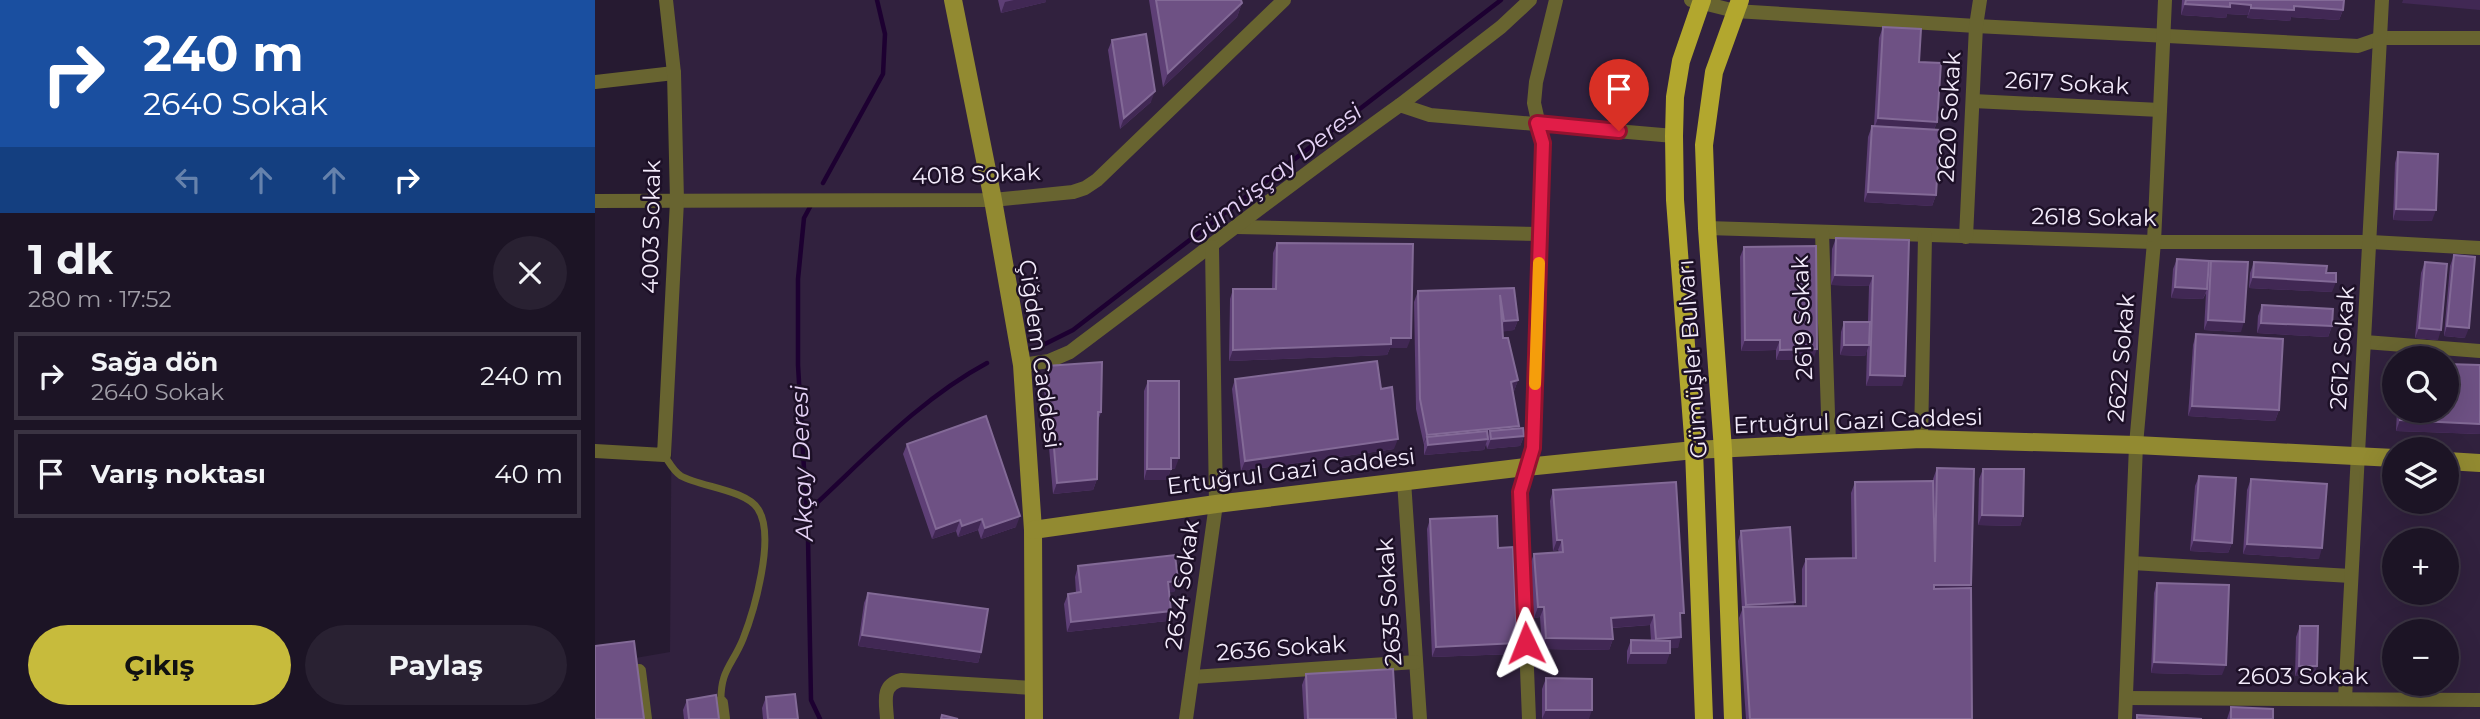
<!DOCTYPE html>
<html lang="tr">
<meta charset="utf-8">
<style>
body{margin:0;font-family:Montserrat,sans-serif;background:#292132;color:#f1f3f6;height:100vh;display:flex;flex-direction:column;font-size:26px;white-space:nowrap}
*{box-sizing:border-box;margin:0}
p{font-size:23px;color:#a09ea7}
.icon{flex:none;width:38px;height:38px;fill:none;stroke:currentColor;stroke-width:2;stroke-linecap:round;stroke-linejoin:round}
.map{position:relative;flex:1;overflow:hidden}
.details{display:flex;flex-direction:column;background:#1c1425;width:595px}
.details>*{flex:none}
.top-card{background:#1a4fa0;color:#fff;overflow:hidden}
.buttons{position:absolute;left:1787px;top:346px;display:grid;gap:14px}
.buttons a{display:grid;place-items:center;width:77px;height:77px;border-radius:50%;background:#1c1425;box-shadow:0 7px 28px #0002,0 0 0 2px #3a3342;font-size:35px}
.pin{position:absolute;display:grid;place-items:center;width:60px;height:60px;color:#fff;margin:-72px -30px;border-radius:50% 50% 50% 0;rotate:-45deg;box-shadow:0 0 7px #0007}
.pin .icon{rotate:45deg}
.me{position:absolute;width:77px;margin:-38px;rotate:358deg;stroke-linejoin:round;filter:drop-shadow(0 0 5px #0008)}
.turn{display:flex;align-items:center;gap:24px;height:147px;padding:0 28px;font-size:32px}
.turn .icon{width:91px;height:91px;stroke-width:2.5}
.turn b{display:block;font-size:49px;line-height:60px}
.lanes{display:flex;align-items:center;height:66px;padding:0 28px;background:#0003;justify-content:center;gap:35px;direction:ltr}
.lanes .off{opacity:.35}
.round{display:grid;place-items:center;flex:none;width:74px;height:74px;border-radius:37px;background:#292132}
.overview{display:flex;align-items:center;justify-content:space-between;height:119px;padding:0 28px}
h1{font-size:42px;font-weight:700;line-height:52px}
.action{display:flex;gap:14px;margin-top:auto;padding:14px 28px}
.action a{flex:1;height:80px;border-radius:42px;background:#c7bb3c;color:#111;font-size:28px;font-weight:700;line-height:80px;text-align:center}
.action a+a{background:#292132;color:#f1f3f6}
ul{padding:0;list-style:none}
li{display:flex;align-items:center;gap:21px;height:88px;margin:0 14px 10px;padding:0 14px;border:4px solid #3a3342;border-radius:0px}
li div{flex:1}
li b{display:block;font-size:26px}
li em{font-style:normal}
main{display:flex;flex:1;min-height:0}
.map>svg:first-child{display:block}
.built{fill:#31213e;fill-rule:evenodd}
.lines{fill:none;stroke-linecap:round;stroke-linejoin:round}
.stream{stroke:#1d0031;stroke-width:4.5}
.lane{stroke:#686430;stroke-width:7}
.street{stroke:#686430;stroke-width:14}
.secondary{stroke:#928a31;stroke-width:18}
.primary{stroke:#b2a72e;stroke-width:18}
.wall{fill:#5e3f76}
.shaded-wall{fill:#412854}
.building{fill:#6e5184;stroke:#836a97;stroke-width:2}
.route-casing{stroke:#92132f;stroke-width:18}
.route{stroke:#e11d48;stroke-width:12}
.slow{stroke:#f59e0b;stroke-width:12}
.labels{text-anchor:middle;stroke-width:5;stroke-linejoin:round;paint-order:stroke}
.street-label{font-size:23px;fill:#f3ebfb;stroke:#1d1027}
.water-label{font-size:24px;font-style:italic;fill:#e5d2f6;stroke:#1d1027}
</style>
<main>
<section class="details">
<div class="top-card">
<div class="turn"><svg class="icon" aria-label="right" viewBox="0 0 24 24"><path d="M7 20v-9h11M14 6l5 5-5 5"/></svg><div><b>240 m</b>2640 Sokak</div></div>
<div class="lanes"><svg class="icon off" aria-label="left" viewBox="0 0 24 24"><path d="M17 20v-9H6M10 6l-5 5 5 5"/></svg><svg class="icon off" aria-label="ahead" viewBox="0 0 24 24"><path d="M12 20V5M6 11l6-6 6 6"/></svg><svg class="icon off" aria-label="ahead" viewBox="0 0 24 24"><path d="M12 20V5M6 11l6-6 6 6"/></svg><svg class="icon" aria-label="right" viewBox="0 0 24 24"><path d="M7 20v-9h11M14 6l5 5-5 5"/></svg></div>
</div>
<div class="overview"><div><h1>1 dk</h1><p>280 m · 17:52</p></div><a class="round"><svg class="icon" aria-label="close" viewBox="0 0 24 24"><path d="M6 6l12 12M18 6L6 18"/></svg></a></div>
<ul>
<li><svg class="icon" aria-label="right" viewBox="0 0 24 24"><path d="M7 20v-9h11M14 6l5 5-5 5"/></svg><div><b>Sağa dön</b><p>2640 Sokak</p></div><em>240 m</em></li>
<li><svg class="icon" aria-label="arrive" viewBox="0 0 24 24"><path d="M6 21V4h12l-3 4 3 4H6"/></svg><div><b>Varış noktası</b></div><em>40 m</em></li>
</ul>
<div class="action"><a>Çıkış</a><a>Paylaş</a></div>
</section>
<div class="map">
<svg width="1885" height="719" viewBox="0 0 1885 719">
<rect width="100%" height="100%" fill="#261a31"/>
<path class="built" d="M71 0H1885V719H0V665L75 652 79 73ZM1799 359H1852V411H1799ZM1799 450H1852V502H1799ZM1799 541H1852V593H1799ZM1799 632H1852V684H1799Z"/>
<g class="lines">
<g class="stream">
<path d="M228 183 288 74 290 34 282 0"/>
<path d="M215 207 209 218 203 279V365L213 538 216 700 225 719"/>
<path d="M450 344 478 330 906 0"/>
<path d="M211 513C269 460 323 400 392 363"/>
</g>
<path class="lane" d="M69 455C74 462 78 471 86 476 106 487 151 490 163 509 181 536 159 611 148 639 137 666 125 670 126 703"/>
<g class="street">
<path d="M1096 0 1140 11 1381 26 1763 46 1786 38H1885"/>
<path d="M0 82 79 73"/>
<path d="M1378 101 1565 110"/>
<path d="M805 105 906 27 935 0"/>
<path d="M0 201 398 200 478 192 490 188 502 180 689 0"/>
<path d="M642 227 945 234"/>
<path d="M1112 228 1559 242H1776L1885 248"/>
<path d="M1227 232 1234 444"/>
<path d="M1371 237 1381 26 1385 0"/>
<path d="M1770 342 1885 351"/>
<path d="M427 365 454 361 475 352C585 270 693 185 805 105L835 115 1079 136"/>
<path d="M1326 439 1330 236"/>
<path d="M0 451 69 455 82 201 79 73 71 0"/>
<path d="M809 481 825 719"/>
<path d="M1537 563 1756 576"/>
<path d="M44 671 50 719"/>
<path d="M597 677 821 662"/>
<path d="M1531 698 1885 700"/>
<path d="M1750 699 1787 0"/>
<path d="M126 703 128 719"/>
<path d="M292 719C291 702 286 685 306 680L438 688"/>
<path d="M591 719 621 504 617 247"/>
<path d="M934 719 925 492 938 448 948 143 939 103 941 82 961 0"/>
<path d="M1530 719 1541 445 1559 242 1570 0"/>
</g>
<g class="secondary">
<path d="M358 0 398 200 427 365 438 530 439 719"/>
<path d="M1852 461 1885 463"/>
<path d="M438 530 621 504 931 467 1099 450 1326 439 1541 445 1799 458"/>
</g>
<g class="primary">
<path d="M1107 0 1086 61 1080 97 1079 136 1080 200 1099 450 1109 719"/>
<path d="M1138 719 1128 450 1112 228 1109 145 1119 72 1145 0"/>
</g>
</g>
<g class="wall">
<path d="M403 0H451V2L406 13Z"/>
<path d="M554 0H646L647 3 642 17 568 87Z"/>
<path d="M1587 0H1749L1748 10 1744 20 1696 17 1695 21 1652 18 1653 15 1632 14 1631 18 1586 15Z"/>
<path d="M1288 27 1324 62 1342 122 1339 130 1341 195 1337 206 1269 202 1273 137 1277 126H1279L1284 38Z"/>
<path d="M517 40 556 102 525 129 513 50Z"/>
<path d="M1803 152 1837 221 1798 220 1800 163Z"/>
<path d="M1241 238 1314 240 1307 386H1271L1272 349 1270 356 1245 355 1246 332 1249 322H1273L1274 286 1236 285 1237 249Z"/>
<path d="M682 243 812 348H795L792 355 634 361 635 299 638 289H677L678 253Z"/>
<path d="M1149 247 1218 360H1181V350L1146 351 1145 257Z"/>
<path d="M1859 255 1870 338 1849 336 1855 266Z"/>
<path d="M1582 259 1613 267 1616 261 1646 332 1609 330 1611 293 1608 299 1576 298 1578 269Z"/>
<path d="M1659 262 1731 273 1737 292 1654 288 1655 273Z"/>
<path d="M1830 262 1843 340 1820 338 1826 273Z"/>
<path d="M919 288 923 320 919 330 907 331 908 338 923 380 919 391H918L924 428 929 436 925 446 892 449 891 444 889 450 829 455V445L821 409 819 302 823 291Z"/>
<path d="M1667 305 1737 326 1733 337 1662 333 1663 316Z"/>
<path d="M1601 334 1684 410 1680 421 1593 416 1598 345Z"/>
<path d="M1885 365V434L1801 431 1802 411H1852Z"/>
<path d="M452 366 506 412 503 421 502 479 498 490 458 494 448 377Z"/>
<path d="M640 379 786 389 799 449 646 471 637 389Z"/>
<path d="M553 381 580 469H576L572 480H549V391Z"/>
<path d="M312 444 421 527 386 539 383 530 363 537 361 531 337 539 308 454Z"/>
<path d="M1342 468 1375 588 1377 719H1151L1144 618 1147 610 1143 541 1146 531 1198 606H1207V569L1211 559 1257 558 1256 493 1260 482 1338 485V479Z"/>
<path d="M1388 469 1428 516 1425 526 1383 525 1384 479Z"/>
<path d="M1604 476 1637 543 1633 553 1595 551 1600 486Z"/>
<path d="M1656 479 1724 559 1648 554 1652 490Z"/>
<path d="M958 490 1086 623 1083 648H1075L1071 664H1032V651L1036 640H1056L1055 625 1017 628 1018 639 1014 650 947 649 945 617 939 618 935 564 939 554 964 552 963 550 958 551 955 501Z"/>
<path d="M835 519 903 548 922 643 918 654 837 657 832 529Z"/>
<path d="M483 566 583 581 579 592H574L572 621 472 632 469 604 473 594 481 593 480 577Z"/>
<path d="M1562 583 1627 675 1556 673 1559 593Z"/>
<path d="M273 593 386 652 383 663 263 646 269 603Z"/>
<path d="M1705 626 1722 666 1718 676H1700L1701 637Z"/>
<path d="M711 674 801 719H709L707 685Z"/>
<path d="M951 678 994 719H947V689Z"/>
<path d="M171 697 203 719H168L167 708Z"/>
<path d="M92 700 124 719H89L88 710Z"/>
<path d="M1636 707 1678 719H1632Z"/>
</g>
<g class="shaded-wall">
<path d="M419 0H451V2L406 13 410 2Z"/>
<path d="M1808 0H1885V10L1807 3Z"/>
<path d="M647 3 642 17 568 87 573 73Z"/>
<path d="M1635 3 1656 5 1653 15 1632 14 1631 18 1586 15 1590 4Z"/>
<path d="M1699 6 1748 10 1744 20 1696 17 1695 21 1652 18 1656 8Z"/>
<path d="M560 91 556 102 525 129 529 118Z"/>
<path d="M1283 118 1342 122 1338 132 1279 129Z"/>
<path d="M1273 192 1341 195 1337 206 1269 202Z"/>
<path d="M1801 209 1841 210 1837 221 1798 220Z"/>
<path d="M1240 275 1278 276 1274 286 1236 285Z"/>
<path d="M1658 277 1741 282 1737 292 1654 288Z"/>
<path d="M1580 287 1612 289 1608 299 1576 298Z"/>
<path d="M923 320 919 330 906 332 909 321Z"/>
<path d="M1613 320 1649 322 1646 332 1609 330Z"/>
<path d="M1666 323 1737 326 1733 337 1662 333Z"/>
<path d="M1852 326 1874 328 1870 338 1849 336Z"/>
<path d="M1824 328 1846 330 1843 340 1820 338Z"/>
<path d="M796 338H816L812 348H795L792 355 634 361 638 350Z"/>
<path d="M1150 340H1185L1181 350 1146 351Z"/>
<path d="M1249 345H1274L1270 356 1245 355Z"/>
<path d="M1222 349 1218 360H1181L1185 350Z"/>
<path d="M1275 375 1310 376 1307 386H1271Z"/>
<path d="M923 380 919 391 912 392 916 382Z"/>
<path d="M1597 406 1684 410 1680 421 1593 416Z"/>
<path d="M1805 420 1885 424V434L1801 431Z"/>
<path d="M924 426 921 437 929 436 925 446 892 449 896 439 895 431 889 450 829 455 833 445 832 437 828 445 832 435Z"/>
<path d="M803 439 799 449 646 471 650 461Z"/>
<path d="M576 458H584L580 469 572 468Z"/>
<path d="M552 469H576L572 480H549Z"/>
<path d="M502 479 498 490 458 494 462 483Z"/>
<path d="M1387 515 1428 516 1425 526 1383 525Z"/>
<path d="M425 516 421 527 386 539 390 528Z"/>
<path d="M387 519 383 530 363 537 367 526Z"/>
<path d="M365 520 361 531 337 539 341 529Z"/>
<path d="M962 540H967L963 550 958 551Z"/>
<path d="M1599 540 1637 543 1633 553 1595 551Z"/>
<path d="M1652 544 1727 548 1724 559 1648 554Z"/>
<path d="M583 581 579 592 569 593 573 582Z"/>
<path d="M1339 585H1376L1373 596 1335 595Z"/>
<path d="M1200 602 1196 612 1149 613 1151 605Z"/>
<path d="M943 607H949L945 617 939 618Z"/>
<path d="M576 611 572 621 472 632 476 622Z"/>
<path d="M1059 615 1055 625 1012 628 1016 618Z"/>
<path d="M267 635 386 652 383 663 263 646Z"/>
<path d="M1086 637 1083 648 1057 649 1061 639Z"/>
<path d="M951 638 1018 639 1014 650 947 649Z"/>
<path d="M922 643 918 654 837 657 841 647Z"/>
<path d="M1036 653H1075L1071 664H1032Z"/>
<path d="M1559 662 1631 665 1627 675 1556 673Z"/>
<path d="M1704 666H1722L1718 676H1700Z"/>
<path d="M951 710H997L994 719H947Z"/>
</g>
<g class="building">
<path d="M561 0H646L647 3 573 73Z"/>
<path d="M1591 0H1749L1748 10 1699 6V10L1656 8V5L1635 3V7L1590 4Z"/>
<path d="M1288 27 1326 29 1324 62 1346 63 1342 122 1283 118Z"/>
<path d="M551 34 560 91 529 118 517 40Z"/>
<path d="M1277 126 1345 130 1341 195 1273 192Z"/>
<path d="M1803 152 1843 154 1841 210 1801 209Z"/>
<path d="M1241 238 1314 240 1310 376 1275 375 1278 276 1240 275Z"/>
<path d="M682 243 818 244 816 338H796V344L638 350V289H681Z"/>
<path d="M1221 246 1222 349 1185 350V340H1150L1149 247Z"/>
<path d="M1859 255 1880 257 1874 328 1852 326Z"/>
<path d="M1582 259 1614 261 1612 289 1580 287Z"/>
<path d="M1616 261 1653 262 1649 322 1613 320Z"/>
<path d="M1659 262 1732 266 1731 273H1741V282L1658 277Z"/>
<path d="M1830 262 1852 264 1846 330 1824 328Z"/>
<path d="M919 288 923 320 909 321 905 295 908 338H913L923 380 916 382 924 426 832 435 825 399 823 291Z"/>
<path d="M1667 305 1738 309 1737 326 1666 323Z"/>
<path d="M1249 322H1275L1274 345H1249Z"/>
<path d="M1601 334 1688 339 1684 410 1597 406Z"/>
<path d="M782 361 786 389 797 387 803 439 650 461 640 379Z"/>
<path d="M507 362 506 412H503L502 479 462 483 452 366Z"/>
<path d="M1852 364 1885 365V424L1805 420V411H1852Z"/>
<path d="M553 381H584V458H576V469H552Z"/>
<path d="M391 416 425 516 390 528 387 519 367 526 365 520 341 529 312 444Z"/>
<path d="M928 428 929 436 896 439 895 431Z"/>
<path d="M892 431 893 439 833 445 832 437Z"/>
<path d="M1342 468 1379 469 1376 585H1339V589L1376 588 1377 719H1155L1148 607 1211 606V559L1261 558 1260 482 1338 481 1340 562Z"/>
<path d="M1388 469H1429L1428 516 1387 515Z"/>
<path d="M1604 476 1641 478 1637 543 1599 540Z"/>
<path d="M1656 479 1732 484 1727 548 1652 544Z"/>
<path d="M1081 482 1089 613H1085L1086 637 1061 639 1059 615 1016 618 1018 639 951 638 949 607H943L939 554 968 552 967 540H962L958 490Z"/>
<path d="M902 516 903 548 918 547 922 643 841 647 835 519Z"/>
<path d="M1195 527 1200 602 1151 605 1146 531Z"/>
<path d="M580 555 583 581 573 582 576 611 476 622 473 594 486 592 483 566Z"/>
<path d="M1562 583 1634 585 1631 665 1559 662Z"/>
<path d="M273 593 393 609 386 652 267 635Z"/>
<path d="M1705 626H1723L1722 666H1704Z"/>
<path d="M1036 640 1075 641V653H1036Z"/>
<path d="M39 641 49 719H0V646Z"/>
<path d="M798 669 801 719H713L711 674Z"/>
<path d="M951 678 997 679V710H951Z"/>
<path d="M200 694 203 719H173L171 697Z"/>
<path d="M121 695 124 719H94L92 700Z"/>
<path d="M1636 707 1678 709V719H1636Z"/>
<path d="M347 715 363 719H346Z"/>
<path d="M1542 715 1607 719H1542Z"/>
</g>
<g class="lines">
<defs>
<path id="route" d="M931 643 925 492 938 448 948 143 942 123 1024 131"/>
</defs>
<use href="#route" class="route-casing"/>
<use href="#route" class="route"/>
<path class="slow" d="M940 384 944 263"/>
</g>
<g class="labels">
<g class="street-label">
<text transform="translate(1472 83) rotate(3)" y="8">2617 Sokak</text>
<text transform="translate(1354 117) rotate(-87)" y="8">2620 Sokak</text>
<text transform="translate(381 174) rotate(-2)" y="8">4018 Sokak</text>
<text transform="translate(1499 217) rotate(1)" y="8">2618 Sokak</text>
<text transform="translate(56 227) rotate(-89)" y="8">4003 Sokak</text>
<text transform="translate(1207 318) rotate(-92)" y="8">2619 Sokak</text>
<text transform="translate(1747 348) rotate(-86)" y="8">2612 Sokak</text>
<text transform="translate(445 354) rotate(82)" y="8">Çiğdem Caddesi</text>
<text transform="translate(1526 358) rotate(-85)" y="8">2622 Sokak</text>
<text transform="translate(1097 359) rotate(-94)" y="8">Gümüşler Bulvarı</text>
<text transform="translate(1263 421) rotate(-2)" y="8">Ertuğrul Gazi Caddesi</text>
<text transform="translate(696 471) rotate(-7)" y="8">Ertuğrul Gazi Caddesi</text>
<text transform="translate(587 585) rotate(-82)" y="8">2634 Sokak</text>
<text transform="translate(794 602) rotate(-94)" y="8">2635 Sokak</text>
<text transform="translate(686 648) rotate(-4)" y="8">2636 Sokak</text>
<text x="1708" y="684">2603 Sokak</text>
</g>
<g class="water-label">
<text transform="translate(680 174) rotate(-38)" y="8">Gümüşçay Deresi</text>
<text transform="translate(207 463) rotate(-92)" y="8">Akçay Deresi</text>
</g>
</g>
</svg>
<div class="buttons">
<a><svg class="icon" aria-label="search" viewBox="0 0 24 24"><circle cx="10" cy="10" r="6"/><path d="M15 15l6 6"/></svg></a>
<a><svg class="icon" aria-label="layers" viewBox="0 0 24 24"><path d="M12 4l9 5-9 5-9-5zM3 14l9 5 9-5"/></svg></a>
<a>+</a>
<a>−</a>
</div>
<div class="pin" style="left:1024px;top:131px;background:#d93025"><svg class="icon" aria-label="arrive" viewBox="0 0 24 24"><path d="M6 21V4h12l-3 4 3 4H6"/></svg></div>
<svg class="me" style="left:931px;top:643px" viewBox="-20 -20 40 40"><path d="M0-17L14 15 0 8-14 15z" fill="#e11d48" stroke="#fff" stroke-width="4"/></svg>
</div>
</main>
